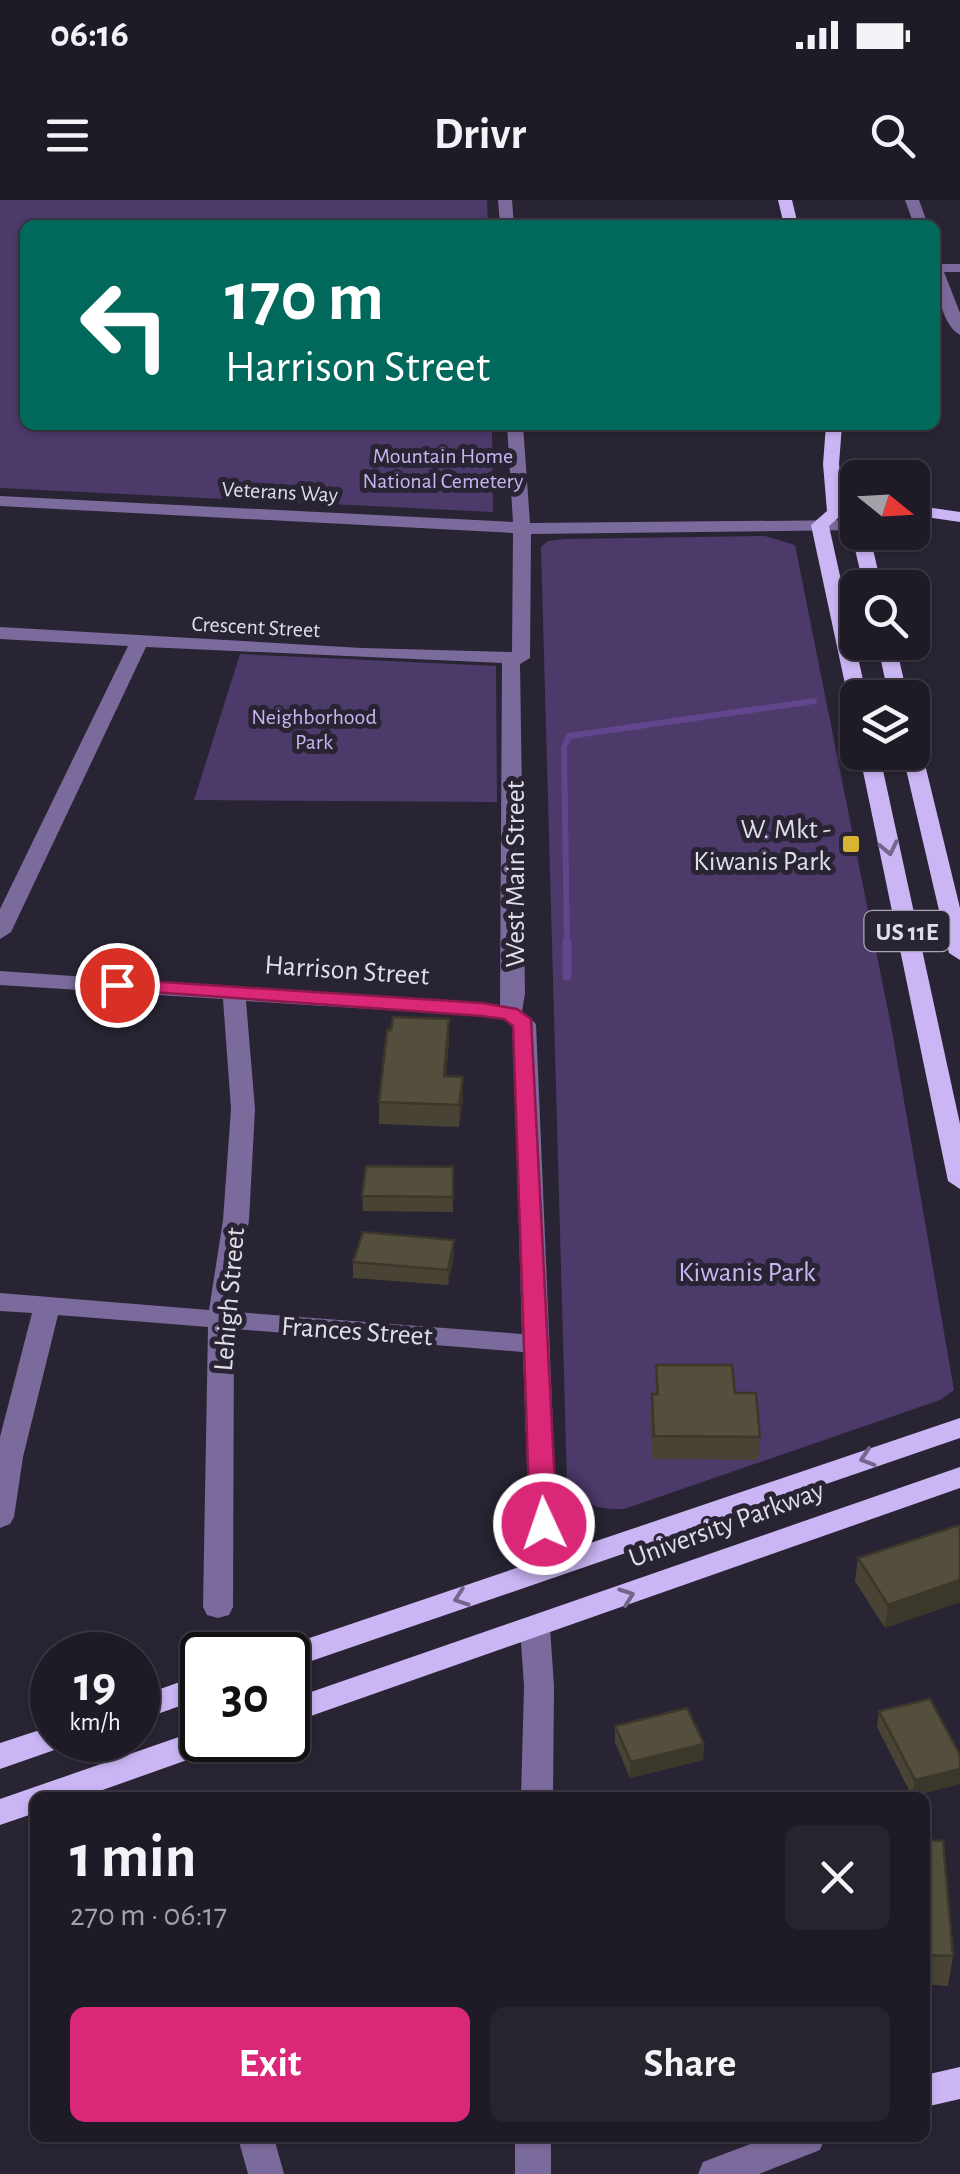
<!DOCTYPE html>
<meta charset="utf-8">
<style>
body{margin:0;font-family:"Alegreya Sans",sans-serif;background:#27242e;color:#f1f3f6;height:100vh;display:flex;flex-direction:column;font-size:38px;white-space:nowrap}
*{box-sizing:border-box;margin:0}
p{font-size:32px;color:#a1a1a7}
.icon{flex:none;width:55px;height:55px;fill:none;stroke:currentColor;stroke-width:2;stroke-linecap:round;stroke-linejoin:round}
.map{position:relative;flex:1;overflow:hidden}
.details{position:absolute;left:30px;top:1592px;width:900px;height:350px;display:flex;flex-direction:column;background:#1f1b26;border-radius:15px;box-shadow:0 2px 8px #0004,0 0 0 2px #3c3943}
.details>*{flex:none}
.guide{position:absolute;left:20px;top:20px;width:920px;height:210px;border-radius:15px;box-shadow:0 2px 8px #0004,0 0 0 2px #3c3943;background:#00695c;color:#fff;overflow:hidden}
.needle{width:65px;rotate:108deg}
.controls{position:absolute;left:840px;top:260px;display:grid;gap:20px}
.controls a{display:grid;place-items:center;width:90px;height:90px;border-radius:15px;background:#1f1b26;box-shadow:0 2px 8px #0004,0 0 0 2px #3c3943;font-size:50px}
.speed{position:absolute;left:30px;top:1432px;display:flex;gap:20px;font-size:50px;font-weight:700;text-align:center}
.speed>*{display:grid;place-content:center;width:130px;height:130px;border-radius:50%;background:#1f1b26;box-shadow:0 2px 8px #0004,0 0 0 2px #3c3943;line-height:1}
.speed small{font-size:25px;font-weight:400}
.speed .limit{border:5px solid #111;border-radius:15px;background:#fff;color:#111}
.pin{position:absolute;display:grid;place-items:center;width:85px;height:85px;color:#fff;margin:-42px;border:5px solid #fff;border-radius:50%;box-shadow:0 2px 10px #0007}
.me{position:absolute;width:110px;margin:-55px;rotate:357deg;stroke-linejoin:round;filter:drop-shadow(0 0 8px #0008)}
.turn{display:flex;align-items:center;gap:35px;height:210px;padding:0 40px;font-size:45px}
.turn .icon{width:130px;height:130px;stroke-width:2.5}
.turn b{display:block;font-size:70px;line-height:85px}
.round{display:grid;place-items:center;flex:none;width:105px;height:105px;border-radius:15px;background:#27242e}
.overview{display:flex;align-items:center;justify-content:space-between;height:170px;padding:0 40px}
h1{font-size:60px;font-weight:700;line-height:75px}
.button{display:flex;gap:20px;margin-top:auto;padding:20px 40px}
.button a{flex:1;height:115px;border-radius:15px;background:#db2777;color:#fff;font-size:40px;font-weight:700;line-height:115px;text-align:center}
.button a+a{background:#27242e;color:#f1f3f6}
.status{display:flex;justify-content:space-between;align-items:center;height:70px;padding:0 50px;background:#1f1b26;direction:ltr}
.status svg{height:28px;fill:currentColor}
header{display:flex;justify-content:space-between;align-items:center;height:130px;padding:0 40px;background:#1f1b26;font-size:45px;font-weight:700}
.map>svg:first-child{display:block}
.green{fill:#4c3a6b}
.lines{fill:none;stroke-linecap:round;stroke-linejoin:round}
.stream-far1{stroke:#61458d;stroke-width:6}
.stream{stroke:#61458d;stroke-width:9}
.minor{fill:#7b6a9c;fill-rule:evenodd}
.major{fill:#cbb6f5;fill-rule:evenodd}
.wall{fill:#484334}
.shaded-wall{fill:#3b372a}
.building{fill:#544e3c;stroke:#3b372a;stroke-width:2.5}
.oneway{stroke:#72668a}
.route{fill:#db2777;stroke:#8e194d;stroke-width:2.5}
.poi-dot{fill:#d8b434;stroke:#292433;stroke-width:4}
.labels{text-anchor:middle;stroke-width:10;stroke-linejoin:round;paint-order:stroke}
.far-park-label{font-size:22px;fill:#c9b5f2;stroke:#292433}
.far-street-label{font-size:22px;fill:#e0dde7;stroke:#292433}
.shield{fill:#292433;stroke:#a9a6b1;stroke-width:2.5}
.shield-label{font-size:25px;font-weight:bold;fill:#e0dde7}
.poi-label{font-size:28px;fill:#e0dde7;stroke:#292433;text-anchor:end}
.street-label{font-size:28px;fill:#e0dde7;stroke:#292433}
.park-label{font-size:28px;fill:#c9b5f2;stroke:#292433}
</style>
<div class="status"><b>06:16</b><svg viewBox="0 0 49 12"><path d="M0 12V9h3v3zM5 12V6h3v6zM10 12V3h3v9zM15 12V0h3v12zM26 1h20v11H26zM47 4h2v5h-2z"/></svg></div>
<header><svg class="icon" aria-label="menu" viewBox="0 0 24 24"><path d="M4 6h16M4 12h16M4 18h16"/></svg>Drivr<svg class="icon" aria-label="search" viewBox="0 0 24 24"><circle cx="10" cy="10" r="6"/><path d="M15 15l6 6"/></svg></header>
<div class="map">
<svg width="960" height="1974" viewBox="0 0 960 1974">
<rect width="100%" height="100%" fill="#292433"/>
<g class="green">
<path d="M0 0H487L488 25H25V225H492L493 312 0 288Z"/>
<path d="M765 336 795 345 892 831 954 1190 940 1200 624 1309C598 1310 583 1305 567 1283L541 347 548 341 565 339Z"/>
<path d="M240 454 496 466 497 602 194 600Z"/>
</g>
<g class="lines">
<path class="stream-far1" d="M567 744 564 547 569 536 814 501"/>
<path class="stream" d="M567 741V776"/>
<g class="minor">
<path d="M498 0H512L514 25H500Z"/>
<path d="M905 0H919L928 25H914Z"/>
<path d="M935 64H960V72H944L960 113V135C941 124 935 85 935 64Z"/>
<path d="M507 225H523L530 323 858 320V330L531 334 530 458 520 464 525 794 522 811 536 824 557 1324 567 1365 562 1373 552 1376 542 1373 529 1324 523 1152 234 1129 233 1407 229 1415 218 1418 207 1415 203 1407 208 1127 58 1115 23 1257 14 1317 10 1324 0 1328V1237L32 1113 0 1111V1093L209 1110 223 1020 231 909 223 799 0 785V771L500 805 502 463 146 447 11 732 0 739V709L128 446 0 439V427L362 448 512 452 513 333 0 306V296L513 322ZM246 801 482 816 503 819 513 826 522 1134 235 1112 249 1020 255 909Z"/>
<path d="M535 1417 546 1420 550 1428 554 1486 553 1598H521L524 1486 520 1428 524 1420Z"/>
<path d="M238 1938H274L284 1974H248Z"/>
<rect x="515" y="1938" width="36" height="36"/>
<path d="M766 1938H825L820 1950 759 1974H698L703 1962Z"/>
</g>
<g class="major">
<path d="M778 0H792L798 25H784Z"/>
<path d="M826 225H842L839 264 845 312 829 326 867 498H858V504L848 498 811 325 827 311 823 264Z"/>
<path d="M912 305 960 312V322L912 315Z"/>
<path d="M858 327V332H869L882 388H864L851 332Z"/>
<path d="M877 442H895L908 498H889Z"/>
<path d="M912 546 922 552 960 708V760L949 753 902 552H912Z"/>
<path d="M859 552H879L960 924V989L948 981Z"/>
<path d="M960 1218V1238L288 1469V1455H274L277 1449Z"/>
<path d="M960 1267V1288L288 1524V1500Z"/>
<path d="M202 1474V1498L138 1521V1497Z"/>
<path d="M52 1526V1540H67L63 1547 0 1569V1543Z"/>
<path d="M202 1529V1540H223L218 1549 80 1598H35V1613L0 1625V1599Z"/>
<path d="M960 1867V1899L925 1907V1875Z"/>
</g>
</g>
<g class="wall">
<path d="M449 841 446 876 463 877V899L459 927 379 924V902Z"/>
<path d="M453 967V1012L363 1011 362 996Z"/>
<path d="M454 1040V1056L448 1085 353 1078V1062Z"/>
<path d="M656 1165 735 1193 760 1237 758 1260 652 1259 650 1217 652 1194H655Z"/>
<path d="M960 1325V1402L885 1428 855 1381 858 1358Z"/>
<path d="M879 1511 960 1555V1584L912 1596 877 1527Z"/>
<path d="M615 1526 704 1544 703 1560 630 1578 615 1542Z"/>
<path d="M925 1640 953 1756 948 1786 925 1784Z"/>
</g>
<g class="shaded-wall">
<path d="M449 819V841L444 898V876Z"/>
<path d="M463 877V899L459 927V905Z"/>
<path d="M454 1040V1056L448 1085V1070Z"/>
<path d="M960 1380V1402L885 1428 888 1405Z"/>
<path d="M704 1544 703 1560 630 1578 631 1562Z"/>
<path d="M960 1569V1584L912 1596 915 1580Z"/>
</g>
<g class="building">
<path d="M393 817 449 819 444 876 463 877 459 905 379 902 387 830H391Z"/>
<path d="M366 966 453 967V997L362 996Z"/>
<path d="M363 1032 454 1040 448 1070 353 1062Z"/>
<path d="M656 1165H732L735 1193H756L760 1237 654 1236 652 1194H658Z"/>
<path d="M960 1325V1380L888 1405 858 1358Z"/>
<path d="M930 1499 960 1555V1569L915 1580 879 1511Z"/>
<path d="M687 1508 704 1544 631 1562 615 1526Z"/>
<path d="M925 1640 943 1641 953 1756 925 1755Z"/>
</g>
<defs><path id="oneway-chevron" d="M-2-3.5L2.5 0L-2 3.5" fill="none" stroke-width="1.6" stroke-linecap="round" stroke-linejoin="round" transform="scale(2.5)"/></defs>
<g class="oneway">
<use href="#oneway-chevron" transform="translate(889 648) rotate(78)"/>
<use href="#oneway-chevron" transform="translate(867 1258) rotate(162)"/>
<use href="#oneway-chevron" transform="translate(627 1396) rotate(-20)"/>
<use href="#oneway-chevron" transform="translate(461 1398) rotate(161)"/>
</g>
<path class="route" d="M117 779 482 803 517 809 531 819 557 1324 553 1331H534L530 1324 513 826 504 819 482 816 110 789 107 785Z"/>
<rect class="poi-dot" x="841" y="634" width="20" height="20" rx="5"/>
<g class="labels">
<g class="far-park-label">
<text x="443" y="263">Mountain Home<tspan x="443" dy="25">National Cemetery</tspan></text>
<text x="314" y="524">Neighborhood<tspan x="314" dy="25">Park</tspan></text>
</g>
<g class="far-street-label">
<text transform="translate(280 291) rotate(3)" y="8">Veterans Way</text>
<text transform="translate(256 426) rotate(3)" y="8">Crescent Street</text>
</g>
<rect class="shield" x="864.5" y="711" width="85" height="40" rx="8"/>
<g class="shield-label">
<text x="907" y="740">US 11E</text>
</g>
<g class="poi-label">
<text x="831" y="638">W. Mkt -<tspan x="831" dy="32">Kiwanis Park</tspan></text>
</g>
<g class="street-label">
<text transform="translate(514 674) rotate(-90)" y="10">West Main Street</text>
<text transform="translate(347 769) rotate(4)" y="10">Harrison Street</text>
<text transform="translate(228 1099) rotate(-85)" y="10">Lehigh Street</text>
<text transform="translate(357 1130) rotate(4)" y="10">Frances Street</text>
<text transform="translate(726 1323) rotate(-20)" y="10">University Parkway</text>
</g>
<g class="park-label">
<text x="747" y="1081">Kiwanis Park</text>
</g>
</g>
</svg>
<div class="controls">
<a><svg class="needle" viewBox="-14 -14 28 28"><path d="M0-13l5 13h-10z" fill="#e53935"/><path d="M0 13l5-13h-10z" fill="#a1a1a7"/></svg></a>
<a><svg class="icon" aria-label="search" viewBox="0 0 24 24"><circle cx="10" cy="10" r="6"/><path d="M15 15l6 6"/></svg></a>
<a><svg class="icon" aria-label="layers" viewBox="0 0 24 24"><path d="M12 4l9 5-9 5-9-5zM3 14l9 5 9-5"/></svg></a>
</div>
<div class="speed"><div>19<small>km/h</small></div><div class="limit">30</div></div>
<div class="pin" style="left:117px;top:785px;background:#d93025"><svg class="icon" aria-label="arrive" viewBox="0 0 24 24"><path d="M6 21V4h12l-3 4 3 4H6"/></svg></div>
<svg class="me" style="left:544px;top:1324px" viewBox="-20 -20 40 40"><circle r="17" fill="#db2777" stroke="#fff" stroke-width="3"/><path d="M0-11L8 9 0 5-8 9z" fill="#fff"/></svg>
<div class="guide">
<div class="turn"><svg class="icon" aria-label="left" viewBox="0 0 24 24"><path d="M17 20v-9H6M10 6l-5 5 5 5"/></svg><div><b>170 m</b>Harrison Street</div></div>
</div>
<section class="details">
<div class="overview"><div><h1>1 min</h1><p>270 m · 06:17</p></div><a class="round"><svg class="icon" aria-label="close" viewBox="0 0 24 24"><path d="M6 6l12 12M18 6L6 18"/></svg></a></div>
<div class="button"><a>Exit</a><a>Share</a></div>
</section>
</div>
